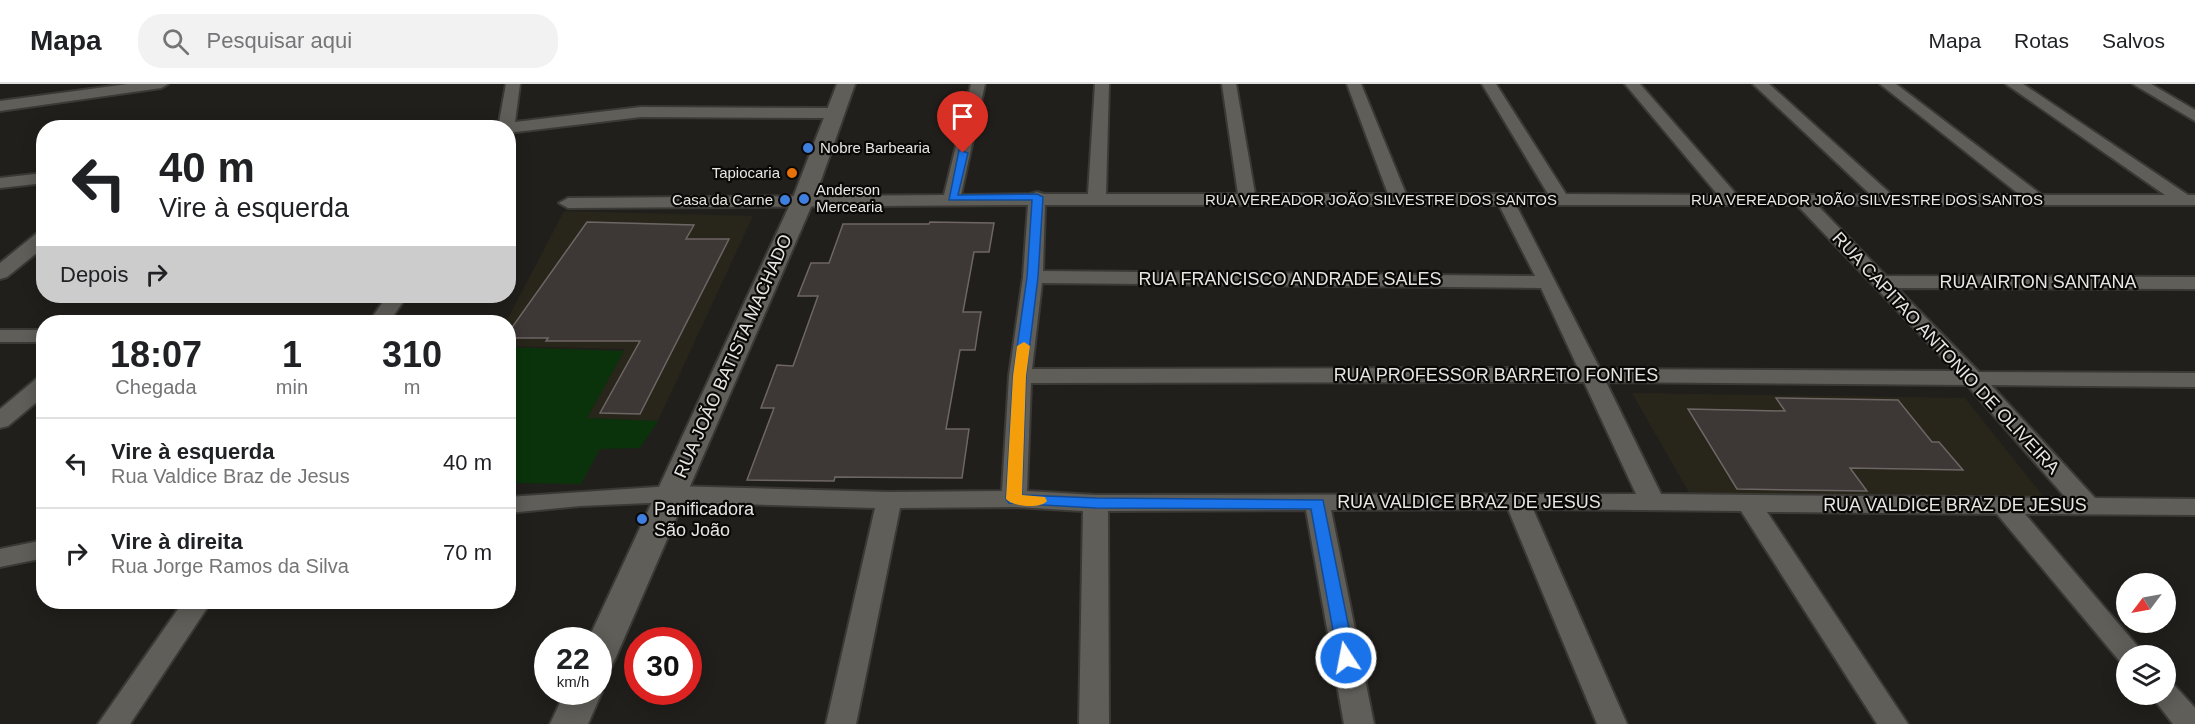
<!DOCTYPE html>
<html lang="pt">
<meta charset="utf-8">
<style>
body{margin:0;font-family:Helvetica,sans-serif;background:#f2f2f2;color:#202124;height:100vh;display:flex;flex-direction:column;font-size:22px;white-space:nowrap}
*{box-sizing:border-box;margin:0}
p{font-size:20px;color:#757577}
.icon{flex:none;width:33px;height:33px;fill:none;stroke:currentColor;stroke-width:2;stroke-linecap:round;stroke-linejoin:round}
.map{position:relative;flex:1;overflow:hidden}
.side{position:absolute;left:36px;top:231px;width:480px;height:294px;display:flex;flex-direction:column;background:#fff;border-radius:24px;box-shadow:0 3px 15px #0003}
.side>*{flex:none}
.hud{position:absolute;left:36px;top:36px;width:480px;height:183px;border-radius:24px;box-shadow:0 3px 15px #0003;background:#fff;color:#202124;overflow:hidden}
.needle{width:39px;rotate:238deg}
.tools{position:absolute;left:2116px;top:489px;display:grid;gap:12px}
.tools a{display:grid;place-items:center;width:60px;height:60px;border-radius:50%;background:#fff;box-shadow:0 3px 15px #0003;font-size:30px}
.speed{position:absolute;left:534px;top:543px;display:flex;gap:12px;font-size:30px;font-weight:700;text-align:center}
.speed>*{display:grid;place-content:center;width:78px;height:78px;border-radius:50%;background:#fff;box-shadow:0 3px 15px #0003;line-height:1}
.speed small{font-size:15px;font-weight:400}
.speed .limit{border:9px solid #d22;background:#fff;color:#111}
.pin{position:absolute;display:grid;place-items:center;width:51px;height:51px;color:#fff;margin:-62px -26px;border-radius:50% 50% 50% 0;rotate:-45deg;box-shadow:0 0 6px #0007}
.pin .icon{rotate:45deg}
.me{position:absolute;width:66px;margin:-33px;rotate:349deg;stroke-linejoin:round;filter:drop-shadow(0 0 4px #0008)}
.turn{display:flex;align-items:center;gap:21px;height:126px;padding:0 24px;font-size:27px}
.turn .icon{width:78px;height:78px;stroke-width:2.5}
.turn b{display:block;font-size:42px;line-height:51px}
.then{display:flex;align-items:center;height:57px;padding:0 24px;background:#0003;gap:12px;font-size:22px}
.eta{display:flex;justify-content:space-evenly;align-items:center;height:102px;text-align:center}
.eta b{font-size:36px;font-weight:700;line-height:42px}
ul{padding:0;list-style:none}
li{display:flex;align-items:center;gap:18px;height:90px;padding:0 24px;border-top:2px solid #e0e0e0}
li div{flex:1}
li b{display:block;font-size:22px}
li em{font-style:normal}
header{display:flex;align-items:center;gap:36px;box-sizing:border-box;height:84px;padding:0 30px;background:#fff;border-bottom:2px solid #e0e0e0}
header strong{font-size:28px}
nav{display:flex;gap:33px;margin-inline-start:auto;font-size:21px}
.search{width:420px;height:54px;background:#f2f2f2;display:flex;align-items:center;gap:15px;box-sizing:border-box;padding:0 21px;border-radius:24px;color:#757577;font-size:22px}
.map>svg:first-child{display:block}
.built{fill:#28251a}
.green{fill:#0a330b}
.building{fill:#3d3736;stroke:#6d6665;stroke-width:1.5}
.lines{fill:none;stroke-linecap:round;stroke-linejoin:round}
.minor-casing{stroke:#3a3936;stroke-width:4}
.tertiary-casing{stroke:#3a3936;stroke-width:4}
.minor{fill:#605e59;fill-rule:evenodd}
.tertiary{fill:#605e59;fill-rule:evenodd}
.route{fill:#1a73e8;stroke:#114b97;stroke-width:1.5}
.slow{fill:#f59e0b}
.shop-dot{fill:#3f7fe0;stroke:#0a0907;stroke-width:2}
.food-dot{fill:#e8710a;stroke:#0a0907;stroke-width:2}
.labels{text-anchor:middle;stroke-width:4.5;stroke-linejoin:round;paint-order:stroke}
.far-poi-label{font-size:15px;fill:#e6e5e2;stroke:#0a0907;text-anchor:start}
.far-street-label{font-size:15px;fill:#e6e5e2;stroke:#0a0907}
.street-label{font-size:18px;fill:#e6e5e2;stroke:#0a0907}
.poi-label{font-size:18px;fill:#e6e5e2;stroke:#0a0907;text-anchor:start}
</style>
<header>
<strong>Mapa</strong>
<div class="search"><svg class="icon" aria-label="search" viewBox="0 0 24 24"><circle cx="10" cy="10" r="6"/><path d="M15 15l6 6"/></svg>Pesquisar aqui</div>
<nav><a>Mapa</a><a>Rotas</a><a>Salvos</a></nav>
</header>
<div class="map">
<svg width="2195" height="640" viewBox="0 0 2195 640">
<rect width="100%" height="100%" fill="#211f1b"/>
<g class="built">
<path d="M564 127 753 132 658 337 587 334 625 265 509 262 508 238H506Z"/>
<path d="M1632 309 1965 314 2044 413 1691 412Z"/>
</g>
<path class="green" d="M509 263 624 267 587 334 658 337 640 364 600 365 581 400 509 399Z"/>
<g class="building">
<path d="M587 138 694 141 686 155H729L640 330 600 329 640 257H546L548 254H508V249Z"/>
<path d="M930 138 994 139 989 168H974L963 228H981L978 246 975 266H960L946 345H969L962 394 835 393 834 397 747 396 774 324H761L777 281 793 282 818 212H798L811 179H829L843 140H929Z"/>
<path d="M1776 314 1898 316 1932 358H1939L1963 386 1850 384 1867 407 1737 405 1688 325 1785 327Z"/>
</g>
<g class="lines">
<defs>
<g id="minor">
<path d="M128 0H168L161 4 0 27V17Z"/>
<path d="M506 0H520L515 38 641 23 833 24 841 29 833 34 641 33 508 49V44H498Z"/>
<path d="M971 0H985L961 111 1030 110 1037 108 1044 110H1088L1095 0H1109L1106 110H1238L1222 0H1236L1255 110H1388L1347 0H1361L1406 110H1548L1482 0H1496L1566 110 1718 111 1625 0H1640L1737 111H1871L1753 0H1769L1892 111H2020L1880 0H1896L2042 111H2165L2006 0H2023L2188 111H2195V121H1817L1886 192 2195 193V205L1897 204 1979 288 2195 289V303L1991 301 2095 414 2195 415V431L2025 430 2146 572H2127V581L2122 580 1997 430 1767 428 1908 640H1877L1741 427 1533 425 1627 640H1597L1508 425 1331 426 1374 640H1344L1306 426 1108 427 1109 640H1079L1083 427 1014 423 900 424 856 640H826L875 424 671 418 580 422 508 429V413L671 402 889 408 1002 407 1009 292 1023 193 1028 121 568 124 559 119 568 114 944 111ZM1045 121H1499L1535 192 1043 187ZM1516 121H1797L1955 287 1600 285ZM1042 199 1541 204 1578 284 1032 285ZM1584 298 1636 410 1096 411 1027 407 1031 299ZM1606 298 1967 301 2066 414 1661 410Z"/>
<path d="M2133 0H2151L2195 26V37Z"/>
<path d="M44 89V99L0 104V94Z"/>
<path d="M44 148V163L7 193 0 195V179L37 149Z"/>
<path d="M387 212H407L389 238H369Z"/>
<rect x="0" y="246" width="44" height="12"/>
<path d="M44 294V312L8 342 0 344V325L36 295Z"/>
<path d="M44 456V474L0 483V465Z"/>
<path d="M183 518H211L130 640H98Z"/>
<path d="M2166 599 2175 602 2195 624V640H2173L2150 610H2166Z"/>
</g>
<g id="tertiary">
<path d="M837 0H855L814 116 616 573 611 583 598 587V556H588L792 116Z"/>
<path d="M598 602 602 608 588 640H550L565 608H598Z"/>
</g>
</defs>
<use href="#minor" class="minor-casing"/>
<use href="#tertiary" class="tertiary-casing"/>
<use href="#minor" class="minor"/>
<use href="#tertiary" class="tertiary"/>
</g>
<path class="route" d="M959 66 968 69 958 111 1037 110 1043 113 1038 193 1026 292 1022 411 1096 414 1323 416 1355 574 1352 579H1340L1338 574 1311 425 1096 424 1009 419 1006 415 1013 292 1027 193 1032 116H949Z"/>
<path class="slow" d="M1024 258 1030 262 1026 292 1022 411 1045 413 1047 417C1041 425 1013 423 1006 415L1013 292 1017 262Z"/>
<g class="shop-dot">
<circle cx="808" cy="64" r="6"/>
<circle cx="804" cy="115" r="6"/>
<circle cx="785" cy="116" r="6"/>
<circle cx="642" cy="435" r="6"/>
</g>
<circle class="food-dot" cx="792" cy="89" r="6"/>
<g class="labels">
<g class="far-poi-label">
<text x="820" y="69">Nobre Barbearia</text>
<text x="780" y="94" text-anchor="end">Tapiocaria</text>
<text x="816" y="111">Anderson<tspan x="816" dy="17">Mercearia</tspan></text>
<text x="773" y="121" text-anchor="end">Casa da Carne</text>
</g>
<g class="far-street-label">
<text x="1381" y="121">RUA VEREADOR JOÃO SILVESTRE DOS SANTOS</text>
<text x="1867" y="121">RUA VEREADOR JOÃO SILVESTRE DOS SANTOS</text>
</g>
<g class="street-label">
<text x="1290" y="201">RUA FRANCISCO ANDRADE SALES</text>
<text x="2038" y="204">RUA AIRTON SANTANA</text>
<text transform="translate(1946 269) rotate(47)" y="6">RUA CAPITAO ANTONIO DE OLIVEIRA</text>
<text transform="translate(733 272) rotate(-66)" y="6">RUA JOÃO BATISTA MACHADO</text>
<text x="1496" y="297">RUA PROFESSOR BARRETO FONTES</text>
<text x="1469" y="424">RUA VALDICE BRAZ DE JESUS</text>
<text x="1955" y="427">RUA VALDICE BRAZ DE JESUS</text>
</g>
<g class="poi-label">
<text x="654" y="431">Panificadora<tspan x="654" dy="21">São João</tspan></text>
</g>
</g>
</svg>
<div class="tools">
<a><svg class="needle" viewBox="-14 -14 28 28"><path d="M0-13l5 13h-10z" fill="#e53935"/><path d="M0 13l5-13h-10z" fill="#757577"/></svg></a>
<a><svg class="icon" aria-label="layers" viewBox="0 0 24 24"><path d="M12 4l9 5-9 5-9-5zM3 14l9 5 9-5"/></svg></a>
</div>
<div class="speed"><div>22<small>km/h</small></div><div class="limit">30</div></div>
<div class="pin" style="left:963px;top:69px;background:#d93025"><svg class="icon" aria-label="arrive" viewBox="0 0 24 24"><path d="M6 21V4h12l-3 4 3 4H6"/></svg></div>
<svg class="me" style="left:1346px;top:574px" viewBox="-20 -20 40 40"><circle r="17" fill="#1a73e8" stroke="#fff" stroke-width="3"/><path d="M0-11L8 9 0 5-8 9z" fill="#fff"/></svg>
<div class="hud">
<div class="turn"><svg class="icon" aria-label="left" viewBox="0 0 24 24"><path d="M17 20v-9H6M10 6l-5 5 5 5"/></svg><div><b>40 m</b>Vire à esquerda</div></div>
<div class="then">Depois<svg class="icon" aria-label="right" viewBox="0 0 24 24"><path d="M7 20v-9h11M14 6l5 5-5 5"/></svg></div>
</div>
<section class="side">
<div class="eta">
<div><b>18:07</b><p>Chegada</p></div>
<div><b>1</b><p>min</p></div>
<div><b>310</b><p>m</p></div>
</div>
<ul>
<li><svg class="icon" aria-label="left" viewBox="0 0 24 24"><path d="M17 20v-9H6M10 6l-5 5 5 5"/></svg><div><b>Vire à esquerda</b><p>Rua Valdice Braz de Jesus</p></div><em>40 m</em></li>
<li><svg class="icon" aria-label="right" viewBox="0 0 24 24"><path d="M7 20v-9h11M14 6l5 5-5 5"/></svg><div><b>Vire à direita</b><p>Rua Jorge Ramos da Silva</p></div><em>70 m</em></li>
</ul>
</section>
</div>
